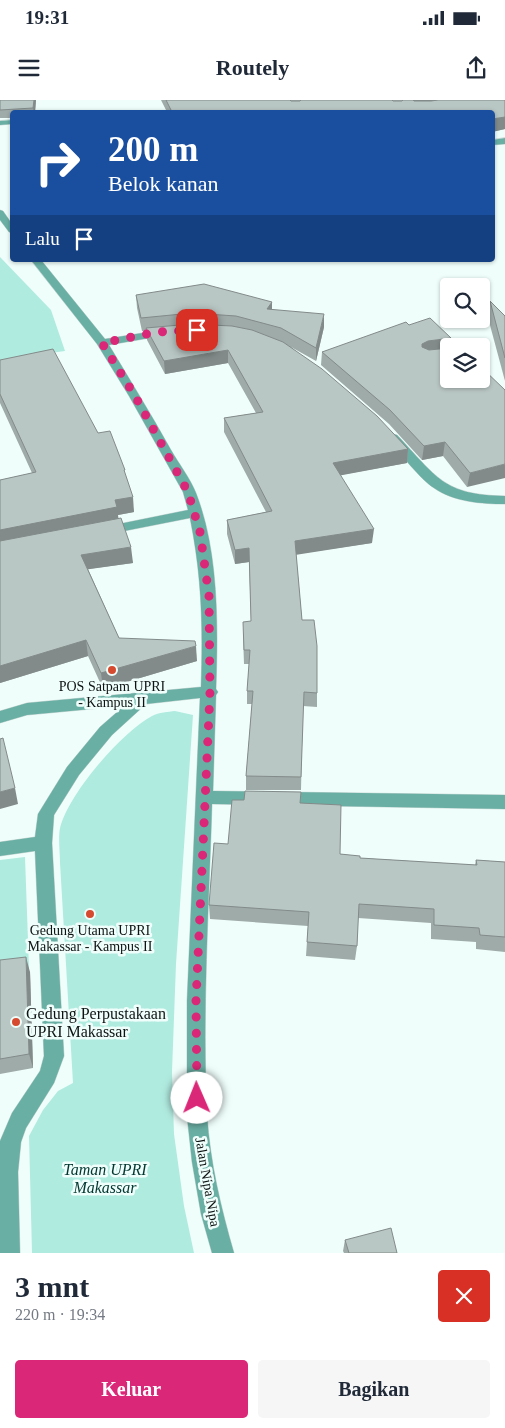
<!DOCTYPE html>
<html lang="id">
<meta charset="utf-8">
<style>
body{margin:0;font-family:Georgia,serif;background:#f6f6f7;color:#1f2937;height:100vh;display:flex;flex-direction:column;font-size:19px;white-space:nowrap}
*{box-sizing:border-box;margin:0}
p{font-size:16px;color:#747a83}
.icon{flex:none;width:28px;height:28px;fill:none;stroke:currentColor;stroke-width:2;stroke-linecap:round;stroke-linejoin:round}
.map{position:relative;height:1153px;overflow:hidden}
.panel{display:flex;flex-direction:column;background:#fff;flex:1}
.panel>*{flex:none}
.banner{position:absolute;left:10px;top:10px;width:485px;height:152px;border-radius:5px;box-shadow:0 1px 4px #0004;background:#1a4fa0;color:#fff;overflow:hidden}
.controls{position:absolute;left:440px;top:178px;display:grid;gap:10px}
.controls a{display:grid;place-items:center;width:50px;height:50px;border-radius:5px;background:#fff;box-shadow:0 1px 4px #0004;font-size:25px}
.pin{position:absolute;display:grid;place-items:center;width:42px;height:42px;color:#fff;margin:-21px;border-radius:10px;box-shadow:0 2px 8px #0006}
.me{position:absolute;width:55px;margin:-28px;rotate:359deg;stroke-linejoin:round;filter:drop-shadow(0 0 4px #0008)}
.turn{display:flex;align-items:center;gap:18px;height:105px;padding:0 15px;font-size:22px}
.turn .icon{width:65px;height:65px;stroke-width:2.5}
.turn b{display:block;font-size:35px;line-height:42px}
.then{display:flex;align-items:center;height:48px;padding:0 15px;background:#0003;gap:10px;font-size:19px}
.round{display:grid;place-items:center;flex:none;width:52px;height:52px;border-radius:5px;background:#f6f6f7}
.headline{display:flex;align-items:center;justify-content:space-between;height:85px;padding:0 15px}
h1{font-size:30px;font-weight:700;line-height:38px}
.action{display:flex;gap:10px;margin-top:auto;padding:10px 15px}
.action a{flex:1;height:58px;border-radius:5px;background:#db2777;color:#fff;font-size:20px;font-weight:700;line-height:58px;text-align:center}
.action a+a{background:#f6f6f7;color:#1f2937}
.status{display:flex;justify-content:space-between;align-items:center;height:35px;padding:0 25px;background:#fff;direction:ltr}
.status svg{height:14px;fill:currentColor}
header{display:flex;justify-content:space-between;align-items:center;height:65px;padding:0 15px;background:#fff;font-size:22px;font-weight:700}
.map>svg:first-child{display:block}
.green{fill:#b0ebe0}
.lines{fill:none;stroke-linecap:round;stroke-linejoin:round}
.minor-casing{stroke:#cbd8d6;stroke-width:1}
.minor{fill:#6aafa4;fill-rule:evenodd}
.wall{fill:#9faba9}
.shaded-wall{fill:#828b89}
.building{fill:#b9c7c4;stroke:#828b89}
.route{stroke:#db2777;stroke-width:9;stroke-dasharray:0 16.2}
.poi-dot{fill:#d64a2f;stroke:#effefb;stroke-width:2}
.labels{text-anchor:middle;stroke-width:5;stroke-linejoin:round;paint-order:stroke}
.poi-label{font-size:14px;fill:#0d1312;stroke:#effefb}
.street-label{font-size:14px;fill:#0d1312;stroke:#effefb}
.near-poi-label{font-size:16px;fill:#0d1312;stroke:#effefb;text-anchor:start}
.near-park-label{font-size:16px;font-style:italic;fill:#023630;stroke:#effefb}
</style>
<div class="status"><b>19:31</b><svg viewBox="0 0 49 12"><path d="M0 12V9h3v3zM5 12V6h3v6zM10 12V3h3v9zM15 12V0h3v12zM26 1h20v11H26zM47 4h2v5h-2z"/></svg></div>
<header><svg class="icon" aria-label="menu" viewBox="0 0 24 24"><path d="M4 6h16M4 12h16M4 18h16"/></svg>Routely<svg class="icon" aria-label="share" viewBox="0 0 24 24"><path d="M12 15V3M7 8l5-5 5 5M5 13v7h14v-7"/></svg></header>
<div class="map">
<svg width="505" height="1153" viewBox="0 0 505 1153">
<rect width="100%" height="100%" fill="#effefb"/>
<g class="green">
<path d="M0 157 51 210 65 251 0 260Z"/>
<path d="M175 611 193 615 176 864 172 972 174 1034 184 1106 194 1153H32L29 1036 43 1010 58 991 73 983 60 763C60 752 58 738 60 728 69 693 121 633 152 616 159 612 168 612 175 611Z"/>
<path d="M25 757 29 868 0 872V760Z"/>
</g>
<g class="lines">
<defs>
<g id="minor">
<path d="M12 20V24L0 25V21Z"/>
<path d="M505 38V44L492 45V40Z"/>
<path d="M0 110 3 111 12 124V133L9 132 0 120Z"/>
<path d="M31 160H41L105 239 167 229 172 232 167 235 109 245C130 280 151 314 171 350 179 364 190 378 196 393 219 452 218 526 216 589L218 592 216 595 213 691 505 695V709L212 704C209 807 202 912 207 1015 210 1062 221 1108 234 1153H212L201 1114 192 1062 187 1016V901L200 598 146 604 112 635 79 675 54 715 52 743 64 956 54 983 26 1028 21 1042 18 1072 20 1153H0V1041L12 1013 40 971 44 956 35 751 0 756V742L35 737 38 714 67 667 100 627 124 606 27 615 0 623V611L27 603 201 587C203 526 202 478 190 418L104 435 97 431 104 427 188 410 183 392 129 296 97 244Z"/>
<path d="M393 334 397 335C437 377 443 395 505 396V404C482 404 454 402 434 388 420 379 401 354 389 341L387 338 389 335Z"/>
</g>
</defs>
<use href="#minor" class="minor-casing"/>
<use href="#minor" class="minor"/>
</g>
<g class="wall">
<path d="M0 0H36L35 12H12V18H0Z"/>
<path d="M161 0H505V29L492 32V12H167Z"/>
<path d="M136 195 272 202V209L324 227 316 261 291 247 408 349 407 363 340 375 372 443 296 454 302 520 317 593V607L303 606 301 690H246V676L252 604H247V591L249 564H244L243 535 251 521 249 462 235 464 227 434V420L266 412 224 332V318L256 313 228 263 165 274 147 240V231H142L137 208Z"/>
<path d="M490 201 505 216V281L487 214Z"/>
<path d="M409 225 449 246V279L505 290 467 387 443 356 422 360 389 324 321 265 322 252Z"/>
<path d="M0 260 98 333 126 377 134 412 118 415V419L133 463 88 469 119 538 197 561 103 589 88 556 0 583V380L32 373 0 303Z"/>
<path d="M300 703 340 754 360 758 475 765 476 760 505 762V852L476 849V842L431 839V823L358 818 357 846 355 860 306 856 308 826 210 819 209 805 228 744Z"/>
<path d="M0 860 30 872 33 968 0 974Z"/>
<path d="M345 1140 397 1153H344L343 1151Z"/>
</g>
<g class="shaded-wall">
<path d="M34 0H36L35 12H34L33 8Z"/>
<path d="M412 0H466L417 8Z"/>
<path d="M505 17V29L492 32V19Z"/>
<path d="M272 202V215L267 209Z"/>
<path d="M324 214V227L316 261V248Z"/>
<path d="M451 238 449 246V251L420 257 422 244 428 241Z"/>
<path d="M228 250V263L165 274 164 261Z"/>
<path d="M445 342 443 356 422 360 424 346Z"/>
<path d="M408 349 407 363 332 377 333 363Z"/>
<path d="M505 364V378L467 387 470 373Z"/>
<path d="M133 397 134 412 118 415 119 422 0 446V430L115 400Z"/>
<path d="M374 429 372 443 295 455V441Z"/>
<path d="M131 447 133 463 83 470 81 455Z"/>
<path d="M249 448V462L235 464V450Z"/>
<path d="M86 540 88 556 0 583V566Z"/>
<path d="M196 546 197 561 103 589 101 573Z"/>
<path d="M15 688 18 704 0 709V692Z"/>
<path d="M26 857 30 872 33 968 29 954Z"/>
</g>
<g class="building">
<path d="M0 0H34L33 8 0 10Z"/>
<path d="M166 0H290L291 1H300L301 0H392L393 1H402L403 0H413L414 1H431L438 0H505V17L492 19V12H285L284 11 267 12H172Z"/>
<path d="M204 184 272 202 267 209 324 214 316 248 281 228 236 216 192 213 141 218 136 195Z"/>
<path d="M490 201 505 216V258Z"/>
<path d="M430 218 451 238 428 241 422 244V247L429 250 449 248V279H481V267L505 290V364L470 373 445 342 424 346 390 310 322 252 406 222 409 225Z"/>
<path d="M191 224 232 226 252 230 283 242 322 269 377 316 408 349 333 363 374 429 295 441 302 520H314L317 546V593L304 592 301 677 246 676 253 591H247L250 550H244L243 522 251 521 249 448 235 450 227 420 272 411 224 318 263 312 228 250 164 261 146 228Z"/>
<path d="M453 240 460 246H451Z"/>
<path d="M53 249 98 333 110 331 125 370H124L133 397 115 400 117 407 0 430V380L36 372 0 294V260Z"/>
<path d="M121 418 131 447 81 455 119 538 195 541 196 546 101 573 86 540 0 566V441Z"/>
<path d="M3 638 15 688 0 692V639Z"/>
<path d="M245 691 301 692 300 703 341 705 340 754 360 756V758L477 765 476 760 505 762V837L480 835 479 828 434 825V809L359 804 357 846 307 842 309 812 209 805 214 743 228 744 232 700H244Z"/>
<path d="M26 857 29 954 0 959V860Z"/>
<path d="M391 1128 397 1153H349L345 1140Z"/>
</g>
<g class="lines">
<path class="route" d="M197 998 196 901 210 592 209 496 200 432 188 392 135 296 102 243 157 232 197 230"/>
</g>
<g class="poi-dot">
<circle cx="112" cy="570" r="5"/>
<circle cx="90" cy="814" r="5"/>
<circle cx="16" cy="922" r="5"/>
</g>
<g class="labels">
<g class="poi-label">
<text x="112" y="591">POS Satpam UPRI<tspan x="112" dy="16">- Kampus II</tspan></text>
<text x="90" y="835">Gedung Utama UPRI<tspan x="90" dy="16">Makassar - Kampus II</tspan></text>
</g>
<g class="street-label">
<text transform="translate(208 1082) rotate(80)" y="5">Jalan Nipa Nipa</text>
</g>
<g class="near-poi-label">
<text x="26" y="919">Gedung Perpustakaan<tspan x="26" dy="18">UPRI Makassar</tspan></text>
</g>
<g class="near-park-label">
<text x="105" y="1075">Taman UPRI<tspan x="105" dy="18">Makassar</tspan></text>
</g>
</g>
</svg>
<div class="controls">
<a><svg class="icon" aria-label="search" viewBox="0 0 24 24"><circle cx="10" cy="10" r="6"/><path d="M15 15l6 6"/></svg></a>
<a><svg class="icon" aria-label="layers" viewBox="0 0 24 24"><path d="M12 4l9 5-9 5-9-5zM3 14l9 5 9-5"/></svg></a>
</div>
<div class="pin" style="left:197px;top:230px;background:#d93025"><svg class="icon" aria-label="arrive" viewBox="0 0 24 24"><path d="M6 21V4h12l-3 4 3 4H6"/></svg></div>
<svg class="me" style="left:197px;top:998px" viewBox="-20 -20 40 40"><circle r="19" fill="#fff"/><path d="M0-13L10 11 0 6-10 11z" fill="#db2777"/></svg>
<div class="banner">
<div class="turn"><svg class="icon" aria-label="right" viewBox="0 0 24 24"><path d="M7 20v-9h11M14 6l5 5-5 5"/></svg><div><b>200 m</b>Belok kanan</div></div>
<div class="then">Lalu<svg class="icon" aria-label="arrive" viewBox="0 0 24 24"><path d="M6 21V4h12l-3 4 3 4H6"/></svg></div>
</div>
</div>
<section class="panel">
<div class="headline"><div><h1>3 mnt</h1><p>220 m · 19:34</p></div><a class="round" style="background:#d93025;color:#fff"><svg class="icon" aria-label="close" viewBox="0 0 24 24"><path d="M6 6l12 12M18 6L6 18"/></svg></a></div>
<div class="action"><a>Keluar</a><a>Bagikan</a></div>
</section>
